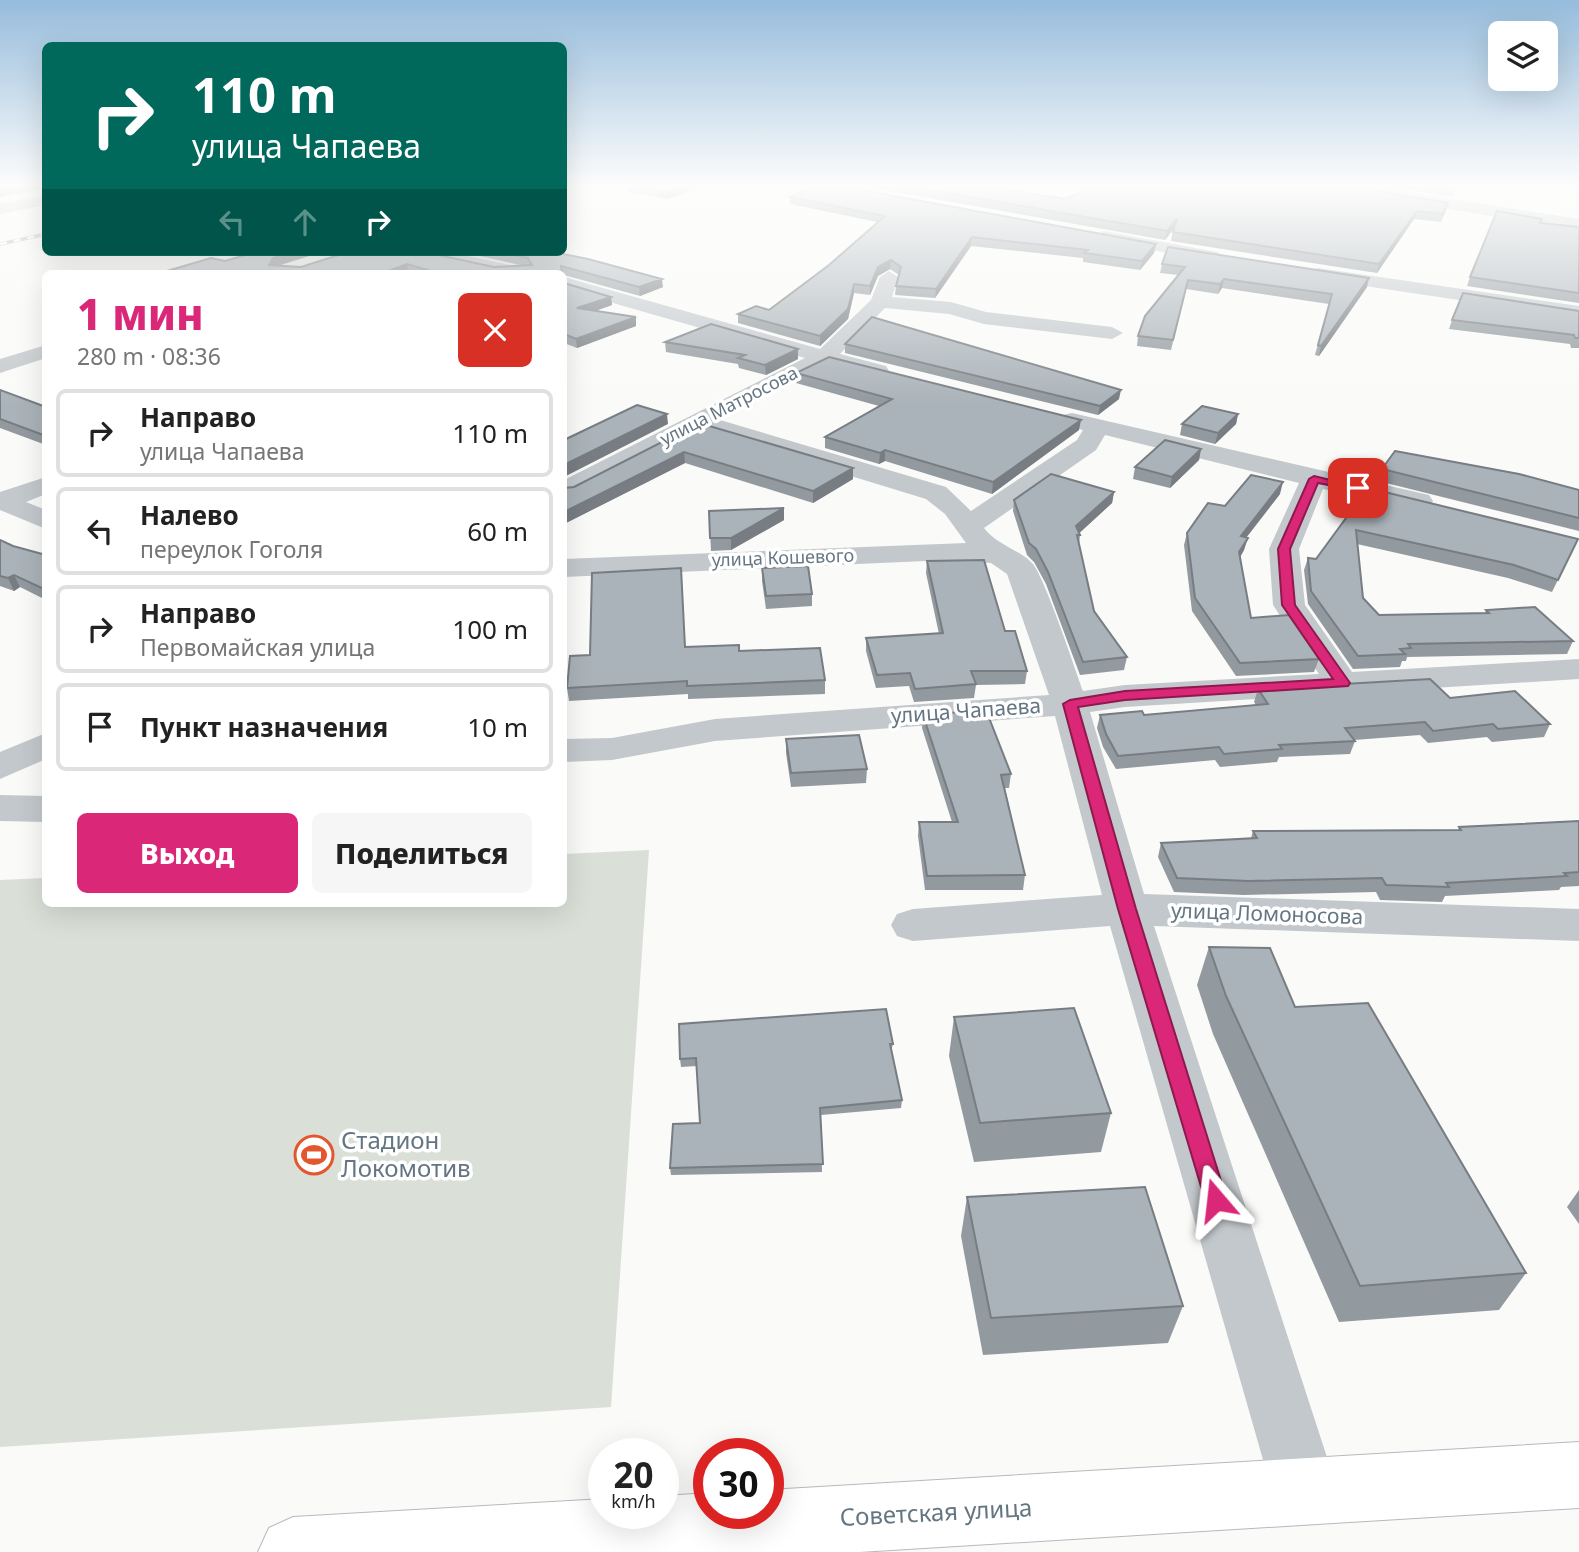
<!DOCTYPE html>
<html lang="ru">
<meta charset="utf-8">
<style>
body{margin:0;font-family:"Noto Sans",sans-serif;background:#f6f6f6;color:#222;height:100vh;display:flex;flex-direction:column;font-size:26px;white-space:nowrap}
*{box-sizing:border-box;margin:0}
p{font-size:23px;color:#767676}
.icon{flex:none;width:38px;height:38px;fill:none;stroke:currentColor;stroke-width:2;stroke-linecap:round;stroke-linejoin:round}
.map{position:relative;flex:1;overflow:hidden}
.side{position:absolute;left:42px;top:270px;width:525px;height:637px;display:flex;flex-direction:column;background:#fff;border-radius:10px;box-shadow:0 7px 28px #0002}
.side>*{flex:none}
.guide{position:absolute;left:42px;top:42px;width:525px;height:214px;border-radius:10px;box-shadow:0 7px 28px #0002;background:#00695c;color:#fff;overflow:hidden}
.controls{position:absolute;left:1488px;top:21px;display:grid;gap:14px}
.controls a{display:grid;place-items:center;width:70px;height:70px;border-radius:10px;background:#fff;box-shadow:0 7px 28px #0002;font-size:35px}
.speed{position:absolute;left:588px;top:1438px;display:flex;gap:14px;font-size:35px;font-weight:700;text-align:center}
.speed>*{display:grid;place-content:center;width:91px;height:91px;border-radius:50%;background:#fff;box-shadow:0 7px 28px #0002;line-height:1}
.speed small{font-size:18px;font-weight:400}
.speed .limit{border:10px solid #d22;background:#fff;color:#111}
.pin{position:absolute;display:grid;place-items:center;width:60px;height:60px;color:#fff;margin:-30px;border-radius:14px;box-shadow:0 4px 10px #0006}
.me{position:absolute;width:77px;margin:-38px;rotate:343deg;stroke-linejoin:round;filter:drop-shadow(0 0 5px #0008)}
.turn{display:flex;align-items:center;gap:24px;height:147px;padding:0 35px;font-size:32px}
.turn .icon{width:91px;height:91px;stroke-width:2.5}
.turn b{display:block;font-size:49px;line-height:60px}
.lanes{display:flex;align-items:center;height:66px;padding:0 35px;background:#0003;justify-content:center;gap:35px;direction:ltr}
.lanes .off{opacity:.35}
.round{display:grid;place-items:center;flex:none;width:74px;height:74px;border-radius:10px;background:#f6f6f6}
.summary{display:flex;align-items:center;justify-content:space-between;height:119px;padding:0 35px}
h1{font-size:42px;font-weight:800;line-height:52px;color:#db2777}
.primary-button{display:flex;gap:14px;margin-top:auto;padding:14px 35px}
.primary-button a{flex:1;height:80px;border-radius:10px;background:#db2777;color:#fff;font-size:28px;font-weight:800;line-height:80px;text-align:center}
.primary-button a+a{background:#f6f6f6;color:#222}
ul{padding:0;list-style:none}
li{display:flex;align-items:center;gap:21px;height:88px;margin:0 14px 10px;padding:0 21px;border:4px solid #e0e0e0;border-radius:10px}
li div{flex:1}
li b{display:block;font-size:26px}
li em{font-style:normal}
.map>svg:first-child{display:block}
.green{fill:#dadfd7}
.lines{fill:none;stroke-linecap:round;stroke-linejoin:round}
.stream{fill:#bbc7cb;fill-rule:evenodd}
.major-casing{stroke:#b5babe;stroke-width:2}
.minor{fill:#c3c8cc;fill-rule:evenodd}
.major{fill:#fff;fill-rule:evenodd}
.rail-casing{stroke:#a2aab0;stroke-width:3.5}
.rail{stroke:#fff;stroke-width:2.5;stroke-dasharray:7;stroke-linecap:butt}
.wall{fill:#929a9f}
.shaded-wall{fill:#777d82}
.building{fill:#aab3b9;stroke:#777d82;stroke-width:2}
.route{fill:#db2777;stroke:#8e194d;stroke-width:2}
.labels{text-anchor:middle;stroke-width:7;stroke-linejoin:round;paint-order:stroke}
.far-street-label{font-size:18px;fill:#657683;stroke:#fff}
.street-label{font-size:21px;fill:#657683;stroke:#fff}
.near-poi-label{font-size:24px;fill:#657683;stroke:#fff;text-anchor:start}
.near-street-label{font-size:24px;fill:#657683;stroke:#fff}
</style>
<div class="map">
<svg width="1579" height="1552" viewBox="0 0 1579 1552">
<rect width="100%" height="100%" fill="#fafaf8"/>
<path class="green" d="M649 850 611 1407 0 1447V880L45 878 46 903H564V854Z"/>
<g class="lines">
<path class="stream" d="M1438 197 1579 219V221L1440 199Z"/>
<defs>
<path id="major" d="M1579 1442V1508L859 1552H258L269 1528 293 1517 604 1499V1514H663V1496L709 1493V1514H768V1490Z"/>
</defs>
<use href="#major" class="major-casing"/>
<g class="minor">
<path d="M1337 186H1373L1579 221V231L1344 191Z"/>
<path d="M46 195V205L0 214V204Z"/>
<path d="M1104 231 1217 252 1226 257 1217 262 1098 240 1095 236Z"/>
<path d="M415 252H449L529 269 531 273H496L418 256Z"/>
<path d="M1318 268 1579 306V318L1311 278 1309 274 1311 270Z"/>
<path d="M889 271 898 277 892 297 951 302 986 312 1112 327 1123 333 1112 339 984 324 949 314 885 308 840 354 886 366 889 371 886 376 878 378 827 364 720 420 946 487 971 511 1077 440 1083 430 1063 425 1060 420 1063 415 1072 413 1429 495 1433 501 1429 507 1419 509 1323 489 1299 549 1305 605 1352 672 1579 659V679L1125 707 1090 712 1144 894 1579 909V941L1154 926 1338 1491 1329 1515 1305 1524 1281 1515 1272 1491 1110 926 913 941 897 936 891 925 897 914 913 909 1102 895 1055 716 715 741 612 760 564 762V739L612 738 715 719 1049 695 1007 574 991 563 948 560 564 577V559L966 543 945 514 926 499 701 430 574 496 564 498V480L805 358 564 289V277L820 349 871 300 880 277ZM1105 435 1299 483 1269 549 1273 605 1319 674 1125 685 1083 691C1075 669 1044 575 1032 563 1018 549 997 545 984 528L1096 450Z"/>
<path d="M46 345V358L0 373V359Z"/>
<path d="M46 477V494L26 502 46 510V529L0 510V492Z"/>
<path d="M46 733V759L0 779V752Z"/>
<path d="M0 795 46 796V822L0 821Z"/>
</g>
<use href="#major" class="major"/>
<defs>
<path id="rail" d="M0 244 46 234"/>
</defs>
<use href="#rail" class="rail-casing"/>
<use href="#rail" class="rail"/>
</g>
<g class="wall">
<path d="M625 186H704L667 199 627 191Z"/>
<path d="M862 186H1002L1004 189 1065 199 1081 192 1446 211 1441 222 1414 219 1377 273 1171 241 1173 229 1165 240Z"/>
<path d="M1390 186H1457L1452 197Z"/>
<path d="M790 197 1156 244 1154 253 1140 270 1083 262V258L971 246 935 298 895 295 896 286 899 275 890 269 878 276 870 295 854 293 848 319 820 346 738 323V314L769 310 829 265 877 222 790 204Z"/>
<path d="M1540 223 1579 227V303L1467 286 1470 277Z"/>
<path d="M256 252H322L278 266 301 267 348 252 494 267 525 266 462 252H553L663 287 640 296 564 275V273H160L225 261Z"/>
<path d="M1162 264 1367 287 1319 356 1315 355 1329 304 1222 288 1218 294 1186 289 1171 350 1137 346 1138 336 1178 275 1160 273Z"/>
<path d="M564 283 611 297 612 305 595 311 636 326 577 348 564 343Z"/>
<path d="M1579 311V348H1571L1570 344 1449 329 1452 320Z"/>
<path d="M665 342 798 349V359L766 375 739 368 738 364 666 352Z"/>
<path d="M845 344 1119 399 1098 415 845 353Z"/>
<path d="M796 373 1079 430 992 494 885 461 879 464 825 448V437L879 406 796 383Z"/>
<path d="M0 390 46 407V445L0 428Z"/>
<path d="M1238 414 1236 424 1215 444 1180 435 1182 424Z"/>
<path d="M699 423 853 479 813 503 685 463 564 524V528V488L574 487Z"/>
<path d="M1201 449 1199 460 1170 488 1133 479 1135 467Z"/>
<path d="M1382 469 1579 490V531L1378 481Z"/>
<path d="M1368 488 1578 539 1552 592 1508 578 1357 544 1363 598 1379 615 1485 613 1486 610 1573 641 1567 654 1407 657 1406 661H1402L1400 667 1353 669 1308 604 1304 570 1308 558 1316 559Z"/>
<path d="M1114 492 1112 503 1079 533 1080 535 1079 544 1094 611 1127 657 1124 670 1080 675 1046 584 1034 562 1027 555 1013 511 1014 500Z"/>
<path d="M1280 494 1246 538 1244 550 1240 557 1251 618 1319 659 1314 672 1236 676 1192 611 1184 545 1187 533 1225 506Z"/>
<path d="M784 508V520L731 550 711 551 709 511Z"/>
<path d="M0 540 13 546 46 555V600L20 587 14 591 0 586Z"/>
<path d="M927 561 1005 631 1027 671 1025 684 976 685 974 698 914 702 909 686 876 688 866 651V638L939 634 926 573Z"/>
<path d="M762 568 812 594V606L766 609 762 581Z"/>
<path d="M685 647 739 651 825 680V694L688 699V694L569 701 567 688Z"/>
<path d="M1258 689 1450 698 1550 724 1544 737 1492 742 1487 737 1428 743 1420 735 1354 740 1355 741 1350 754 1279 757 1277 762 1220 767 1215 760 1116 769 1103 747 1097 728 1100 715H1144L1256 705 1254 702Z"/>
<path d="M923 715 1011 774 1009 788H1005L1025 875 1023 890H925L918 836 919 822H952L922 728Z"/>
<path d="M786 739 867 769 866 783 791 787 786 753Z"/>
<path d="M1579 821V886L1561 887 1559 890 1445 896 1442 902 1380 900 1376 892 1244 895 1174 892 1158 857 1161 843 1251 838 1253 831 1458 830 1459 827Z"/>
<path d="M1209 947 1526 1273 1499 1310 1339 1322 1213 1034 1197 985Z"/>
<path d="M954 1017 1111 1113 1101 1152 974 1162 949 1056Z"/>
<path d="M893 1044 891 1051 902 1100 901 1108 821 1115 822 1172 671 1175 670 1168 700 1123 697 1066 681 1067 680 1059Z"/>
<path d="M1579 1190V1224L1567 1207Z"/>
<path d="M967 1197 1183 1306 1168 1343 983 1355 961 1236Z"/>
</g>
<g class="shaded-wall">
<path d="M15 186H46V188L0 197V189Z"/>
<path d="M683 186H704L667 199 666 192Z"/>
<path d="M1417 211 1414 219 1377 273 1379 264Z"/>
<path d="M1177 219 1175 227 1165 240 1167 231Z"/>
<path d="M972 237 971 246 935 298 936 289Z"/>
<path d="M1156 244 1154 253 1140 270 1142 261Z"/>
<path d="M293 252H322L275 266 269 265 273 258Z"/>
<path d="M891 260 890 269 878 276 870 295V286L878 267Z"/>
<path d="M407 264 408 272 407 273H383Z"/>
<path d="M1369 278 1367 287 1319 356 1321 346Z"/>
<path d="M662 279 663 287 640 296 639 287Z"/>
<path d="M1224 279 1222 288 1218 294 1220 284Z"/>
<path d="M854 284V293L848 319 820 346V336Z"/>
<path d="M611 297 612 305 578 317 577 308Z"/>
<path d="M636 317V326L577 348 576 339Z"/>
<path d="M798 349V359L766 375 765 365Z"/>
<path d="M1121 390 1119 399 1098 415 1100 406Z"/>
<path d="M667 414 668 424 564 477V465Z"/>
<path d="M1238 414 1236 424 1215 444 1218 433Z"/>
<path d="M1081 420 1079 430 992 494 993 482Z"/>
<path d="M1201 449 1199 460 1170 488 1172 477Z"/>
<path d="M885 450V461L879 464 880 453Z"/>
<path d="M684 452 685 463 564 524V528V512Z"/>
<path d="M853 468V479L813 503V491Z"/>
<path d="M1283 482 1280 494 1238 548 1241 536Z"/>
<path d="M1114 492 1112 503 1074 538 1076 526Z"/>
<path d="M784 508V520L731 550V538Z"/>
<path d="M1248 538 1244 550 1236 564 1239 552Z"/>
<path d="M14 575 20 587 14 591 8 578Z"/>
</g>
<g class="building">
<path d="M0 186H15L0 189Z"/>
<path d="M636 186H683L666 192Z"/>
<path d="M818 186H840L1156 244 1142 261 1084 253 1088 250 972 237 936 289 896 286 901 267 891 260 878 267 870 286 854 284 848 309 820 336 738 314 756 306 769 310 829 265 885 216 790 197Z"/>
<path d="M906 186H1002L1004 189 1065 199 1081 192 1086 186H1347L1448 203 1443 214 1417 211 1379 264 1173 232 1177 219 1167 231Z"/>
<path d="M1437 186H1456L1454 189Z"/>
<path d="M1497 211 1542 219 1540 223 1579 227V293L1470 277Z"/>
<path d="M1168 247 1369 278 1321 346 1318 345 1332 294 1224 279 1220 284 1188 280 1173 340 1138 336 1145 316 1185 267 1162 264Z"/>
<path d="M256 252H293L273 258 269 265 301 267 348 252H424L494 267 532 265 528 258 499 252H553L588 259 662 279 639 287 561 266 562 273H438L407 264 383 273H160L211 258 225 261Z"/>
<path d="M564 283 611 297 577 308 636 317 576 339 564 334Z"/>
<path d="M1463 293 1579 311V338H1575L1574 335 1452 320Z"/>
<path d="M872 317 1121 390 1100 406 845 344Z"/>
<path d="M711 324 798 349 765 365 738 358 745 355 665 342Z"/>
<path d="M829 357 1081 420 993 482 885 450 880 453 825 437 892 399 796 373Z"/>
<path d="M0 390 46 407V436L0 419Z"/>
<path d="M637 405 667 414 564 465V440Z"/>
<path d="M1202 406 1238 414 1218 433 1182 424Z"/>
<path d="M699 423 853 468 813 491 684 452 564 512V488L574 487Z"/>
<path d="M1165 440 1201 449 1172 477 1135 467Z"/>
<path d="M1395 451 1519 474 1579 490V518L1382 469Z"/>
<path d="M1051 474 1114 492 1076 526 1080 535H1077L1094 611 1127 657 1083 662 1048 572 1036 549 1029 543 1014 500Z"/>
<path d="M1251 475 1283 482 1241 536 1248 538 1239 552 1251 618 1289 615 1319 659 1240 663 1195 598 1187 533 1208 503 1225 506Z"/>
<path d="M1368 488 1578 539 1558 580 1514 565 1356 530 1363 598 1379 615 1489 613 1486 610 1535 607 1573 641 1408 644 1411 648 1400 649 1405 654 1358 656 1311 591 1308 558 1316 559Z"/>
<path d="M784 508 731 538H710L709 511Z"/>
<path d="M0 540 13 546 46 555V590L14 575 8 578 0 576Z"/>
<path d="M984 560 1005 631H1015L1027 671H971L976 684 915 689 910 673 877 675 866 638 943 633 927 561Z"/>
<path d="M808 566 812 594 766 596 762 568Z"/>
<path d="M681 568 685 647 739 645V651L820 648 825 680 687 686V681L567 688 570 656 590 655 592 573Z"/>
<path d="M1430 679 1450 698 1515 691 1550 724 1498 729 1493 724 1433 731 1425 722 1345 728 1355 741 1279 745 1282 749 1224 754 1219 747 1118 756 1106 734 1100 715 1142 711 1144 715 1268 704 1258 689Z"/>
<path d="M986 710 1011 774 1001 775 1025 875 927 876 919 822H958L923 715Z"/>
<path d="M859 735 867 769 791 773 786 739Z"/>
<path d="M1579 821V872L1564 873 1567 876 1446 883 1449 887 1386 885 1382 878 1248 881 1177 878 1161 843 1257 838 1253 831 1461 830 1459 827Z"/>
<path d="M1209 947 1270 948 1295 1007 1368 1003 1526 1273 1360 1286 1226 996Z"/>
<path d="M1074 1008 1111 1113 980 1123 954 1017Z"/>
<path d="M886 1009 893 1044H890L902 1100 820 1108 823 1164 670 1168 673 1124 700 1123 696 1058 680 1059 679 1024Z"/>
<path d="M1145 1187 1183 1306 991 1318 967 1197Z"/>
</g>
<linearGradient id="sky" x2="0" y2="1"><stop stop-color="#96bcdc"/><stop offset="0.46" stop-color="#fdfdfc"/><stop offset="1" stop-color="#fdfdfc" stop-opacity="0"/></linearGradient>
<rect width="1579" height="404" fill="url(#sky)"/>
<path class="route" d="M1314 476 1363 488 1358 491 1318 483 1290 549 1295 605 1350 683 1348 686 1125 700 1078 707 1136 909 1227 1200 1224 1208 1216 1211 1208 1208 1205 1200 1118 909 1063 704 1070 700 1125 691 1333 679 1282 605 1278 549 1309 479Z"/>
<defs>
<symbol id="stadium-ring" viewBox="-11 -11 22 22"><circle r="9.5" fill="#fff" stroke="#e4572e" stroke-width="1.5"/><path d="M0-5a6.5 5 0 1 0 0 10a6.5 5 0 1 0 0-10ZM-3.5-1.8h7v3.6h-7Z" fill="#e4572e"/></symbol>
</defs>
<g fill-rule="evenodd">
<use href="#stadium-ring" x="292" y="1133" width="44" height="44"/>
</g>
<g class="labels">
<g class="far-street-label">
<text transform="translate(729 406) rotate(-27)" y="6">улица Матросова</text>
<text transform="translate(783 558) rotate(-2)" y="6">улица Кошевого</text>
</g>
<g class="street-label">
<text transform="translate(966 711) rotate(-4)" y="7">улица Чапаева</text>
<text transform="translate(1267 914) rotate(2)" y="7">улица Ломоносова</text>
</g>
<g class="near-poi-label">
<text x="341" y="1149">Стадион<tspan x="341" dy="28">Локомотив</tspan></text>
</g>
<g class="near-street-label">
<text transform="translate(936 1513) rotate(-3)" y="8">Советская улица</text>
</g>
</g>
</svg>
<div class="controls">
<a><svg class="icon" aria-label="layers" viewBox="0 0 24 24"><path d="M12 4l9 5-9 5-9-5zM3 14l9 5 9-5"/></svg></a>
</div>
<div class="speed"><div>20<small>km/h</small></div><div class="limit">30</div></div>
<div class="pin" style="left:1358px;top:488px;background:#d93025"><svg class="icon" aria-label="arrive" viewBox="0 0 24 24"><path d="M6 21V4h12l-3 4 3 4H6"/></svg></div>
<svg class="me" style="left:1216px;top:1200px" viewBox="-20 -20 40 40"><path d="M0-17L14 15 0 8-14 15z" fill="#db2777" stroke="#fff" stroke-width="4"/></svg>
<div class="guide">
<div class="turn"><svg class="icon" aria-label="right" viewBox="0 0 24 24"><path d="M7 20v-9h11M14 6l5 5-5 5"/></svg><div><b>110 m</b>улица Чапаева</div></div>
<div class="lanes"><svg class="icon off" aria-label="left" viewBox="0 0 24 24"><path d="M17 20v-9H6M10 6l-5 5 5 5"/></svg><svg class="icon off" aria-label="ahead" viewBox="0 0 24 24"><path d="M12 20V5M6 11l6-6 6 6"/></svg><svg class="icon" aria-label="right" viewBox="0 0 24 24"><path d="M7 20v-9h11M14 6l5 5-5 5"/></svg></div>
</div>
<section class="side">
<div class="summary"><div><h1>1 мин</h1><p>280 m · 08:36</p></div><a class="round" style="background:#d93025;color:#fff"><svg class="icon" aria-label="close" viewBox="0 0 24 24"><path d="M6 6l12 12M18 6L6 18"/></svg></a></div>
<ul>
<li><svg class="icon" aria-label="right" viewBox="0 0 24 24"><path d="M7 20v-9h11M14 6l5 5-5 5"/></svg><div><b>Направо</b><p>улица Чапаева</p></div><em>110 m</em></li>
<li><svg class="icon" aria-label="left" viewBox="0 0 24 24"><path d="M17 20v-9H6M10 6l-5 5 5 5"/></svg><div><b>Налево</b><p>переулок Гоголя</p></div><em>60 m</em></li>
<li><svg class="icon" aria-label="right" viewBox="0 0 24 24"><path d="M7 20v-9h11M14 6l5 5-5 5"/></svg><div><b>Направо</b><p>Первомайская улица</p></div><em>100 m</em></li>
<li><svg class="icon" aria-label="arrive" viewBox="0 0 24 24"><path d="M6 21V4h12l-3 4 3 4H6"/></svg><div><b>Пункт назначения</b></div><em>10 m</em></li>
</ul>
<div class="primary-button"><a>Выход</a><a>Поделиться</a></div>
</section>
</div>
